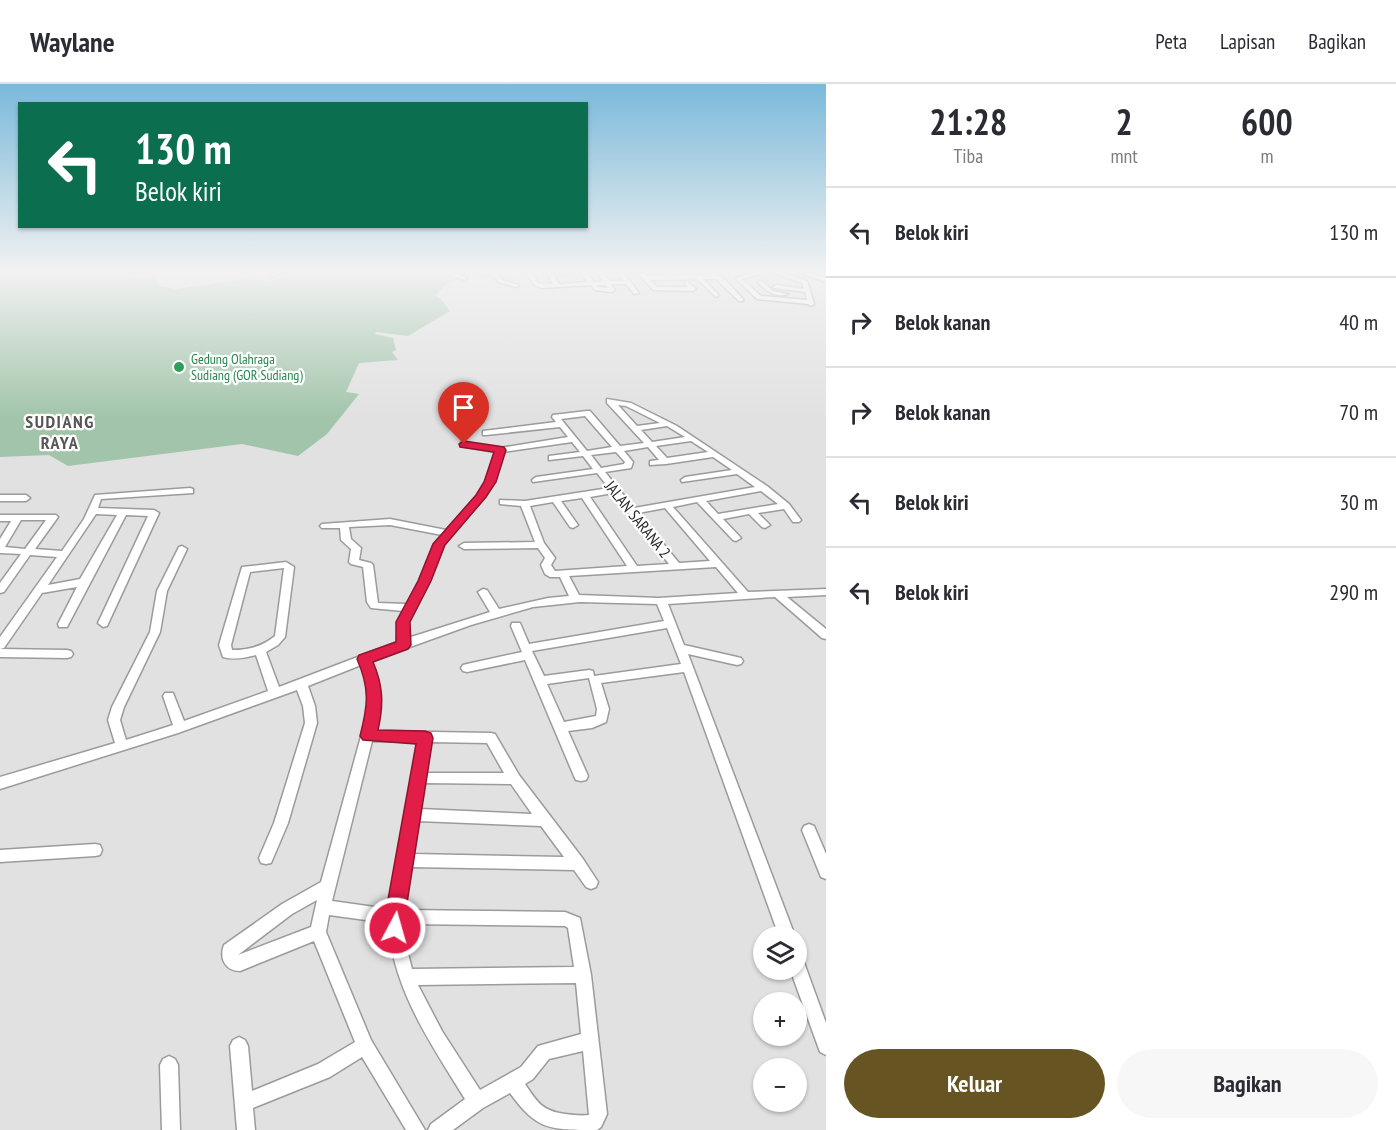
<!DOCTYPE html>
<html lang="id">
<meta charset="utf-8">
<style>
body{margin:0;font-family:"PT Sans Narrow",sans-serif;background:#f7f7f7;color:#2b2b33;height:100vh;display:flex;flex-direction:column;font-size:22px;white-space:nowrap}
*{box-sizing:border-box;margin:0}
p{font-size:20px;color:#7c7c81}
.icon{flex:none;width:33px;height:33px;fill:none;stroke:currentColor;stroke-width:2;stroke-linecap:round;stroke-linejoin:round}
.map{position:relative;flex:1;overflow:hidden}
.panel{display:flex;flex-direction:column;background:#fff;width:570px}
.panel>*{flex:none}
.hud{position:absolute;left:18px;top:18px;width:570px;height:126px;border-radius:0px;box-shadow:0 2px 4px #0004;background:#0b6e4f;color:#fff;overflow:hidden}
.buttons{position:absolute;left:753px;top:842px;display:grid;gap:12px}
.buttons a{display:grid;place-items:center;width:54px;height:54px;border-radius:50%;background:#fff;box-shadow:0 2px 4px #0004;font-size:30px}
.pin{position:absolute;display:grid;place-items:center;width:51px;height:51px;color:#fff;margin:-62px -26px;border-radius:50% 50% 50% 0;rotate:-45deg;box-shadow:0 0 6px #0007}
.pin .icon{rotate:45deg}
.me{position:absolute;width:66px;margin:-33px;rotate:6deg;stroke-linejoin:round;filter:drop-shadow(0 0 4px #0008)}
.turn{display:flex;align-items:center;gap:21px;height:126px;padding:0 18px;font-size:27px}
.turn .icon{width:78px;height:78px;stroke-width:2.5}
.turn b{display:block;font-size:42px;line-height:51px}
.eta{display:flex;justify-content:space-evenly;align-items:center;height:102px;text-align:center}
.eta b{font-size:36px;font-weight:800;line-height:42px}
.action{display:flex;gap:12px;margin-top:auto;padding:12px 18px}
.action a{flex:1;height:69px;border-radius:36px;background:#665523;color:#fff;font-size:24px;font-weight:800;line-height:69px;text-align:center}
.action a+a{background:#f7f7f7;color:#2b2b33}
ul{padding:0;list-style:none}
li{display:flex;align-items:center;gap:18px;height:90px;padding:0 18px;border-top:2px solid #e1e1e2}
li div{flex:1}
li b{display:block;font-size:22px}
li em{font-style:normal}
header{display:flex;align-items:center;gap:36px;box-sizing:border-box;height:84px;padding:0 30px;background:#fff;border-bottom:2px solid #e1e1e2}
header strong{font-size:28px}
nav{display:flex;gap:33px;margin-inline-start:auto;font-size:21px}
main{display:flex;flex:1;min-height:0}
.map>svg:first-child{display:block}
.green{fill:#a1c4aa}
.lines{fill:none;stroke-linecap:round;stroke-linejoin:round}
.minor-casing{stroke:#9b9b9c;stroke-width:3}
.minor{fill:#fff;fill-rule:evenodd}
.route{fill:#e11d48;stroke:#92132f;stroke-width:1.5}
.leisure-dot{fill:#2e9e5b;stroke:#fff;stroke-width:2}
.labels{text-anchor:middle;stroke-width:4.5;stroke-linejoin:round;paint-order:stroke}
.far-leisure-label{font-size:14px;fill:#27864d;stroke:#fff;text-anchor:start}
.street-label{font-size:16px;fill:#2a2a2b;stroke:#fff}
.far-district-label{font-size:18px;font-weight:bold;letter-spacing:1.5px;fill:#565657;stroke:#fff}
</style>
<header>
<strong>Waylane</strong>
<nav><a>Peta</a><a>Lapisan</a><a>Bagikan</a></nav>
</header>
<main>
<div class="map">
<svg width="826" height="1046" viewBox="0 0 826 1046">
<rect width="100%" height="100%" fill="#e1e1e2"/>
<path class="green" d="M0 188H133L135 193H153L160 202 176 205 244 195 272 197 297 188H441L462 195 448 198 435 212 440 214 450 227 408 252 376 248 375 250 393 254 396 266 392 268 398 276 359 279 346 308 359 310 327 350 298 372 242 360 68 382 49 371 0 373Z"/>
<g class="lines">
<defs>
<g id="minor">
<path d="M276 188H285L273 193 270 191Z"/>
<path d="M443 188H452L467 194 464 196Z"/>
<path d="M468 188H497L502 196 519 201 516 203 498 198 494 192Z"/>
<path d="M526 188H532L538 199 553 200 546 188H552L559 200 588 198 580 188H586L594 198 603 197 596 188H602L609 197H624L617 188H623L639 209 634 210 626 200H611L615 206 612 208 595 206 591 201 542 204 534 201ZM597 201H605L608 204 598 203Z"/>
<path d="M562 188H568L569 190 564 191Z"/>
<path d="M711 188C722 189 734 206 743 215V217H739L716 195H703L718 210V212L716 213 697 195 650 196 657 203H688L684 199 687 197 696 205 693 207 653 206 639 190 644 189 647 192 712 191Z"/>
<path d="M757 188H769L742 195 761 212 807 216 805 208 774 204 773 203 776 201 804 205 802 199 772 188H781L807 197 814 220 811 222 808 220 757 215 735 194Z"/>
<path d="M798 188H807L826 194V198Z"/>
<path d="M758 197H762L773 207 788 210C776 214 767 207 758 199Z"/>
<path d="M607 315 631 319 677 342 767 402 789 420 801 436 799 438H793L784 425 758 429 770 441 765 444 762 443 749 430 723 435 741 454 736 457 733 456 697 418 673 423 748 508 826 505V511L787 513 826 545V555L822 554 775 513 668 520 684 561 737 573 741 574 743 577 741 580 737 581 688 570 795 852H779L684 588 601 599 609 625 606 638 592 644 568 647 588 692 586 696 581 697 576 696 574 692 525 576 467 588 463 587 461 584 463 581 467 580 522 568 511 542 512 539H520L529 560 664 537 657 520 580 518 533 523 471 541 371 577C382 604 382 619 375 647L491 649 495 650 519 691 583 775 598 798 596 803 591 805 586 803 574 786 411 783 404 826 565 828 580 834 591 891 607 1030 601 1043 597 1046C549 1046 537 1046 510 1009L483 1024 453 1046H428L431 1040 465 1015C431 960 393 906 388 839L329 831 326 848 371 956 425 1046H406L362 973 330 993 253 1024 255 1046H237L230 962 233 956 239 953 245 956 248 962 252 1007 318 980 355 958 314 857 240 887C225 887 219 874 224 861L282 820 321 798 368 627 367 596 361 581 308 602 315 622 317 639 288 739 271 779 266 780 261 779 259 774 274 739 305 639 303 622 297 606 178 649 0 705V693L115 659 108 636 112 623 150 548 157 507 179 463 182 462 187 465 167 507 160 548 124 623 120 636 126 656 173 641 163 612 165 609H173L184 637 268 607 256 571C245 574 234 576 223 573L219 561 242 483 286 478 294 483 285 553 278 561 266 568 279 603 397 558 398 538 403 527 371 524 367 518 363 483 351 480 349 478 351 465 341 456 340 444H322L320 442 322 440 390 435 446 446 477 412 486 398 495 368 461 362V358L500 364 568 353 560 343 486 351H483V347L556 338 552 333 553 331 587 327H590L620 362 644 359 607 319ZM618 321 626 322 660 339 637 342ZM585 332 612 363 587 367 561 335ZM667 342 685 353 652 358 641 346ZM691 357 708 368 667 374 656 362ZM572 358 580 368 549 372V376L583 372 593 385 536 393 532 396 533 398 597 389 609 404 525 417 500 416V420L521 422 535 458 464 459 459 462 464 465 538 464 545 474 541 481 545 490 550 493H560L569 512 548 514 499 525 487 506 483 505 478 508 490 528 408 554V538L429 497 443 461 485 413 494 398 503 368ZM648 363 659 376 650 377V381L666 380 713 373 732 386 685 393 681 396 682 398 737 390 755 403 634 424 605 388 631 384 633 378 624 367ZM616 368 625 378 624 380 601 384 591 371ZM761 407 778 420 718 430 706 417ZM613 409 669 480 637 482 590 413ZM582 414 627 482 555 487 551 481 555 474 544 459 530 422 553 418 570 443 573 444 578 441 561 417ZM665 424 710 477 679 479 638 429ZM390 441 442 451 434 460 419 497 407 520 378 519 373 481 371 479 359 476 361 464 351 455 349 443ZM716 483 738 509 659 514 579 511 569 492ZM284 484 275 552C262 563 248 566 232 566L231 561 250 488ZM667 544 681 580 594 592 593 587 589 586 544 592 532 567ZM589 594 597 625 596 632 564 638 547 600ZM372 657 418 658 389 825 332 817ZM431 658 487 659 504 689H426ZM424 699 511 700 532 730 420 725ZM418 737 541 742 564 773 413 770ZM317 816 311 843 238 871 292 830ZM403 840 565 842 568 844 574 883 412 885 405 858ZM576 899 581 950 538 962 521 983 480 1006 442 947 418 901ZM583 967 589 1031C581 1032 573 1031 565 1030 542 1027 537 1018 525 1000L533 995 549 975Z"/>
<path d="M190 404 193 405V409L101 415 98 424 154 426 159 429 107 542 103 543 98 539 148 432 126 431 67 543H59L58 540 77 503 42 509 4 564 0 565V553L57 473 30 471 4 508 0 509V499L21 470 0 469V455L11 437H0V431H56L58 433 35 465 62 467 84 435 95 411ZM96 430 117 431 80 495 48 501ZM21 436H46L25 465 5 463Z"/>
<path d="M0 411H26L30 414 26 417H0Z"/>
<path d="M0 565 67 566 71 567 73 570 71 573 67 574 0 573Z"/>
<path d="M809 740 814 742 826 770V795L821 793 802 746 804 742Z"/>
<path d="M95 760 100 761 102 766 100 771 95 772 0 778V766Z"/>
<path d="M796 871 802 873 826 939V971L820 968 790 885H796Z"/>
<path d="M169 972 175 975 178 981 180 1046H162L160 981 163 975Z"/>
</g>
</defs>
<use href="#minor" class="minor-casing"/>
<use href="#minor" class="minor"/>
</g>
<linearGradient id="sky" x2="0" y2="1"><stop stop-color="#7ab9da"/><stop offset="0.56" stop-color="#f2f2f2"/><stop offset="1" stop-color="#f2f2f2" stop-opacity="0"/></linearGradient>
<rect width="826" height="335" fill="url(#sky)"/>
<path class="route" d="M464 357 504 363 506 366 496 398 486 413 445 461 431 497 410 538 411 561 408 565 373 578C383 601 384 620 378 646L425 647 431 649 433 654 405 832V844L402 851 395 854 388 851 385 844V832L416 660 363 656 360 652C368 621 370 605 357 575L359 571 396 558V538L418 497 433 460 476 411 484 398 494 368 460 363 459 360Z"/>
<circle class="leisure-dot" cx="179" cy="283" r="6"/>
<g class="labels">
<g class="far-leisure-label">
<text x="191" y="280">Gedung Olahraga<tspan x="191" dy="16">Sudiang (GOR Sudiang)</tspan></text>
</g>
<g class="street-label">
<text transform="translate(638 435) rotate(51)" y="6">JALAN SARANA 2</text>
</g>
<g class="far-district-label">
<text x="60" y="344">SUDIANG<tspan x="60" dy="21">RAYA</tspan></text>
</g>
</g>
</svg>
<div class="buttons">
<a><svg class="icon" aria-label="layers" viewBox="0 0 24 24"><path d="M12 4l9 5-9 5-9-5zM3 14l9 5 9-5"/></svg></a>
<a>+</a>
<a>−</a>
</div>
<div class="pin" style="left:464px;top:360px;background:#d93025"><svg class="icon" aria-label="arrive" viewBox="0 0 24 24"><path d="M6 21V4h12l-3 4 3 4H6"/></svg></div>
<svg class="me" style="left:395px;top:844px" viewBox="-20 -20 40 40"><circle r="17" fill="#e11d48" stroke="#fff" stroke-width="3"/><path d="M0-11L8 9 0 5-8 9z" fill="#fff"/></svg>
<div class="hud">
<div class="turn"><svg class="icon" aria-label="left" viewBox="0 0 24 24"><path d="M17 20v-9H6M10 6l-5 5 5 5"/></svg><div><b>130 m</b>Belok kiri</div></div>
</div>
</div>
<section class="panel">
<div class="eta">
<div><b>21:28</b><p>Tiba</p></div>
<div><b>2</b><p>mnt</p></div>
<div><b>600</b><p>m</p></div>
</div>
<ul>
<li><svg class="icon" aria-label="left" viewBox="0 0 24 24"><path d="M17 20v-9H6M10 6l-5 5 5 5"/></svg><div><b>Belok kiri</b></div><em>130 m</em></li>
<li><svg class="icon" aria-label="right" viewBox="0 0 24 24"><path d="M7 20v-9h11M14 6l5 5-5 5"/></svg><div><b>Belok kanan</b></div><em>40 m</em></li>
<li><svg class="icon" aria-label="right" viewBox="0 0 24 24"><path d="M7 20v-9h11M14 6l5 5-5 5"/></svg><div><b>Belok kanan</b></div><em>70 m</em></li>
<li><svg class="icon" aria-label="left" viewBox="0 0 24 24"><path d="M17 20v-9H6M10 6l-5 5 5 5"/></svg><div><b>Belok kiri</b></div><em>30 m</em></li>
<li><svg class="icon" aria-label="left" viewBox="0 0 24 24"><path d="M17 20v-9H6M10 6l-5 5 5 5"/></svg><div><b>Belok kiri</b></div><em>290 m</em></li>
</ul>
<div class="action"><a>Keluar</a><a>Bagikan</a></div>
</section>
</main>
